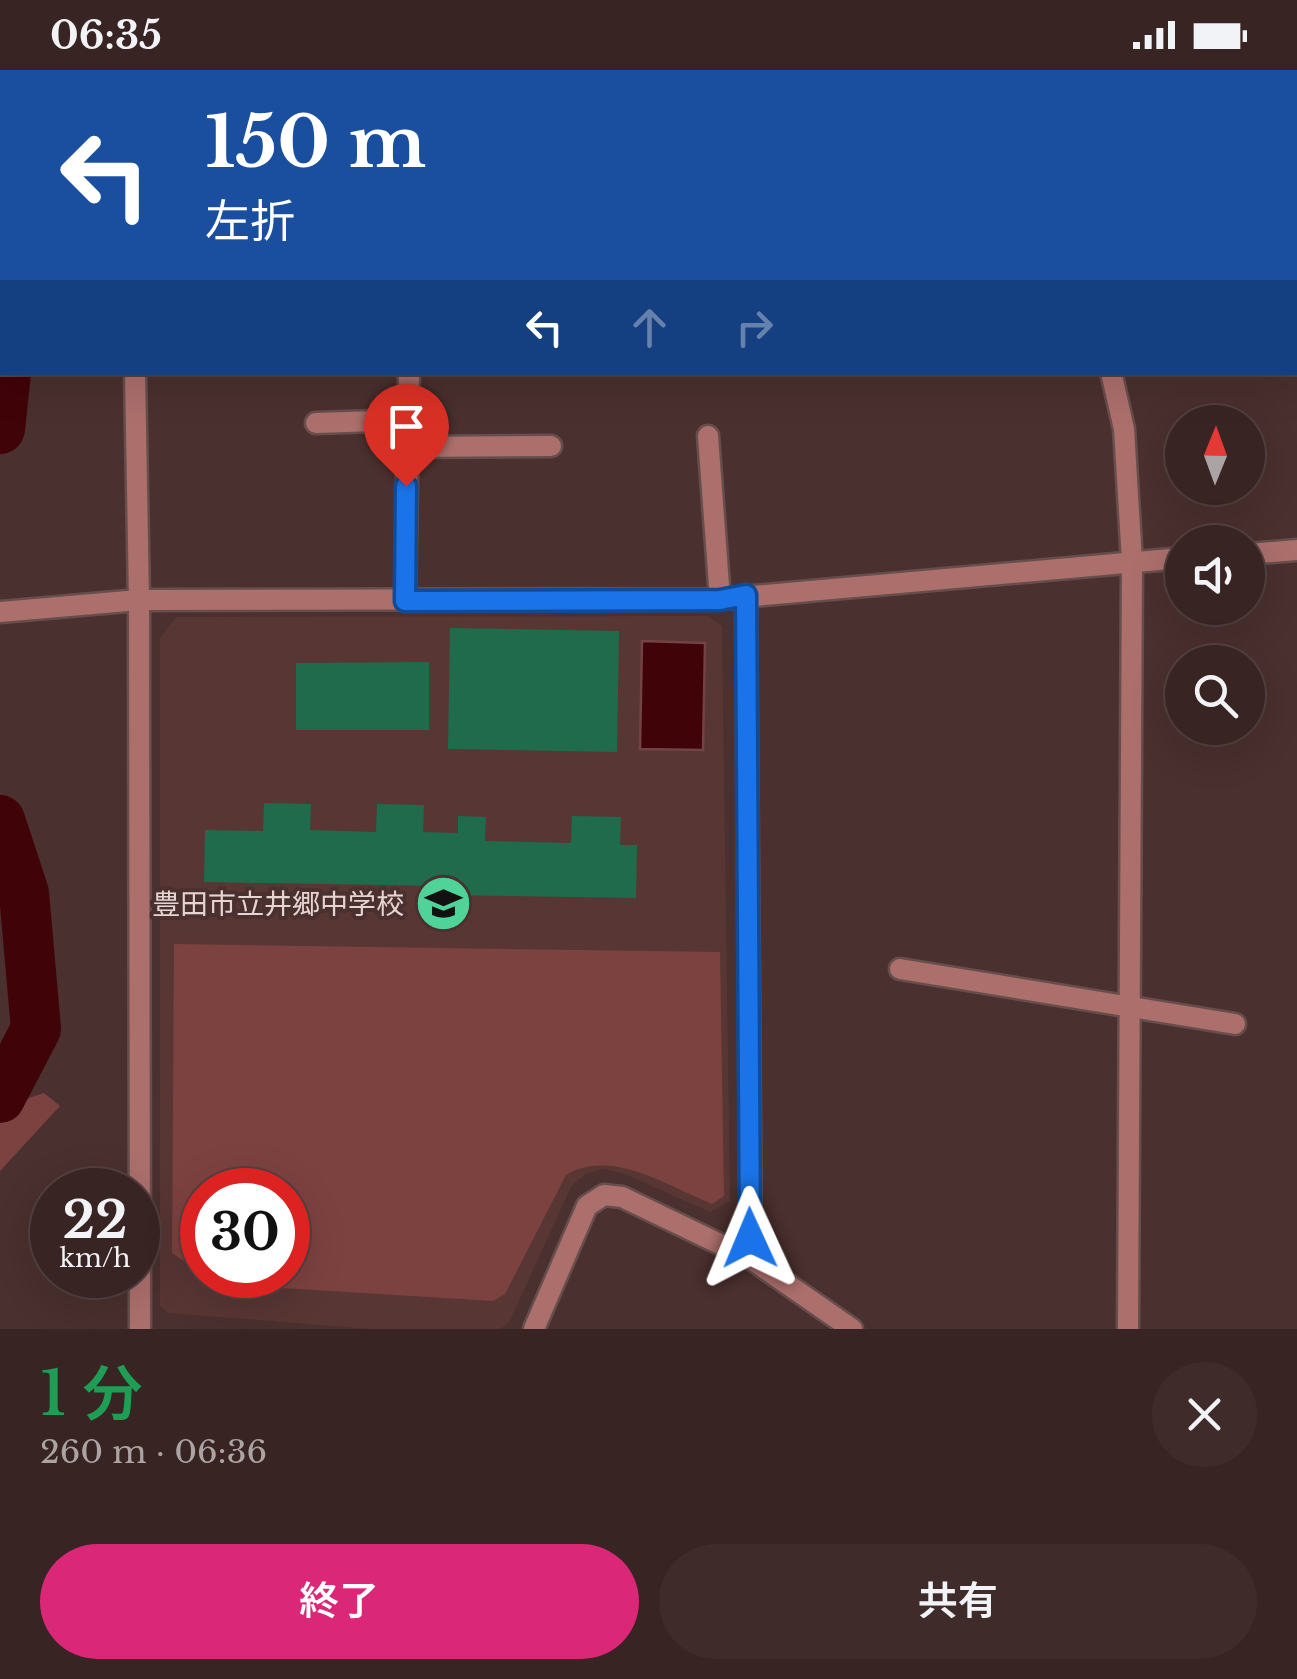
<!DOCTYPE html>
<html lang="ja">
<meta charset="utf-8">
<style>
body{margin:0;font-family:"Libre Baskerville","Noto Sans JP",serif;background:#3f2c2a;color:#f1f3f6;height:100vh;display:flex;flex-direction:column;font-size:38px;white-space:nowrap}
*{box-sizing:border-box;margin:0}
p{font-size:32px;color:#aba4a5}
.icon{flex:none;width:55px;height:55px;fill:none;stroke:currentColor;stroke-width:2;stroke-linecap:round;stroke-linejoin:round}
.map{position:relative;height:1259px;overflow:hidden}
.side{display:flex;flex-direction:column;background:#382422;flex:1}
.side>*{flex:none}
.hud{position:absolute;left:0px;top:0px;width:1298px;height:305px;box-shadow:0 10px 40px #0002,0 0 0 2px #524140;background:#1a4fa0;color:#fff;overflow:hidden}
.needle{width:65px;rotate:1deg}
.tools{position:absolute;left:1165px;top:335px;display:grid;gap:20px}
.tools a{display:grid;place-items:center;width:100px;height:100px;border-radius:50%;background:#382422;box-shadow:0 10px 40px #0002,0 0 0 2px #524140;font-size:50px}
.speed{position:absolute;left:30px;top:1098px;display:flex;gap:20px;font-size:50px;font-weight:700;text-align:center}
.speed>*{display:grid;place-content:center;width:130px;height:130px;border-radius:50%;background:#382422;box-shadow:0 10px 40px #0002,0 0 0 2px #524140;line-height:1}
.speed small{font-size:25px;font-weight:400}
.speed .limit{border:15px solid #d22;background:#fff;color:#111}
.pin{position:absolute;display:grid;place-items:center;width:85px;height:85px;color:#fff;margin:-102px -42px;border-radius:50% 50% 50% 0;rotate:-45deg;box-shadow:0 0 10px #0007}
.pin .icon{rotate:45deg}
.me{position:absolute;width:110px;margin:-55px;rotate:359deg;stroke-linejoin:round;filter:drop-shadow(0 0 8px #0008)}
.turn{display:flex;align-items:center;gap:35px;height:210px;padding:0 40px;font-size:45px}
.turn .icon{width:130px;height:130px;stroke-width:2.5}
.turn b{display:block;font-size:70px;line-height:85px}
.lanes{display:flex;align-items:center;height:95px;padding:0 40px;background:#0003;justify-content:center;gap:50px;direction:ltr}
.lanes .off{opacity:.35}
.round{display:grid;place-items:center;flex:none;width:105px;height:105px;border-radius:52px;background:#3f2c2a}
.headline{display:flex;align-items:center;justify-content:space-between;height:170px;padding:0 40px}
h1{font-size:60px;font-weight:600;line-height:75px;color:#1e9e55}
.cta{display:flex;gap:20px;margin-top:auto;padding:20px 40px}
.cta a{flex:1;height:115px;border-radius:60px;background:#db2777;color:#fff;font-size:40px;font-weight:600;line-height:115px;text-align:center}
.cta a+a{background:#3f2c2a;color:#f1f3f6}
.status{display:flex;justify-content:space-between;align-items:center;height:70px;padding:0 50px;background:#382422;direction:ltr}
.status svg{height:28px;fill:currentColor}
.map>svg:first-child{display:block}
.built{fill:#583634;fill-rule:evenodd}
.green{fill:#7c4240}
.water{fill:#400308;stroke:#724245;stroke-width:2.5}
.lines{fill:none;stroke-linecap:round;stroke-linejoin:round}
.river{stroke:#400308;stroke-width:50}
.building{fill:#206b4b}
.lane-casing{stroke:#664e4c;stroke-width:16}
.street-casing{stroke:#664e4c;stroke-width:25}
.secondary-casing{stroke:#664e4c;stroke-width:25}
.path{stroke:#826b69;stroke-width:5;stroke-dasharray:5 5;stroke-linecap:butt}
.lane{stroke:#ac6f6c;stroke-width:11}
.street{stroke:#ac6f6c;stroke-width:20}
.secondary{stroke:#ec8c88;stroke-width:20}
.route-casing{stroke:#114b97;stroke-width:25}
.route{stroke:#1a73e8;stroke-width:18}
.labels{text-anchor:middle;stroke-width:8;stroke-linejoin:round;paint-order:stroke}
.poi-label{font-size:28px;fill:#e5d4d2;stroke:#4a302e;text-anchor:end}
</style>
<div class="status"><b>06:35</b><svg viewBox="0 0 49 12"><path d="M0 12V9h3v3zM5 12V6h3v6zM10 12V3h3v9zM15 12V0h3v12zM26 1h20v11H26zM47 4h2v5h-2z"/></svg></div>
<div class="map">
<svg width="1297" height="1259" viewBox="0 0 1297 1259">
<rect width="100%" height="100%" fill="#4a302e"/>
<path class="built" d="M708 546 722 556 730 1131 710 1142 625 1104 603 1099 586 1104 572 1115 509 1253 500 1259H370L168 1243 160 1236V568L176 547ZM202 1120H288V1205H202Z"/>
<g class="green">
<path d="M1021 0H1297V157L1295 2H1020Z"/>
<path d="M174 874 720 882 724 1126 712 1134C667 1116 612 1078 566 1105L505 1224 493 1231 219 1214 205 1205H288V1120H202V1203L172 1183Z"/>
<path d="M44 1023 60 1036 0 1101V1045L17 1032Z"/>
</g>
<path class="water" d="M642 571 705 573 703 680 640 679Z"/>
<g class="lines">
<g class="river">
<path d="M100 2 101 0"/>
<path d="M0 359 6 302"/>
<path d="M0 750 24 823 36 959 0 1028"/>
</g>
</g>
<g class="building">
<path d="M450 558 619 561 617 682 448 679Z"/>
<path d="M429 592V660H296V593Z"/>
<path d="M264 733 311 734 310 760 376 762 377 734 424 735 423 762 458 763V746L486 747 485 771 571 773 572 746 621 747 620 775H637L636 828 441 825V816L204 812 205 760 263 761Z"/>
</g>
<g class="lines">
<defs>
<g id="lane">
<path d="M358 2 362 0"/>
<path d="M384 2V0"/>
</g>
<g id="street">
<path d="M277 2V0"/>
<path d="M1295 155 1297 156"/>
<path d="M135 302 139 530 140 1259"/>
<path d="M1111 302 1124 359 1132 491 1128 1259"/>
<path d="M316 353 406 350"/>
<path d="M708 366 720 529"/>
<path d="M407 377 551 376"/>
<path d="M1248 484 1297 480"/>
<path d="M746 525 751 1189"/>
<path d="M405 531 409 302"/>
<path d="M0 542 139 530 720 529 1182 488"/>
<path d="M900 899 1235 954"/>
<path d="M534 1259 587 1136 604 1125 622 1127 751 1189 852 1259"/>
</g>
<path id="secondary" d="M1010 2V0"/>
</defs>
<use href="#lane" class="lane-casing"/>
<use href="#street" class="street-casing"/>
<use href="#secondary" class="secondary-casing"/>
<g class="path">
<path d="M1208 2V0"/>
<path d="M1295 73H1297"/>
</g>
<use href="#lane" class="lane"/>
<use href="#street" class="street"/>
<use href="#secondary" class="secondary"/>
</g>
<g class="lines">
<defs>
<path id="route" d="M406 416 405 531 720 530 746 525 750 1168"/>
</defs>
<use href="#route" class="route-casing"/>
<use href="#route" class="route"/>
</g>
<defs>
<symbol id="school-disc" viewBox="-11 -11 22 22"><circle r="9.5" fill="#4fd399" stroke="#4a302e"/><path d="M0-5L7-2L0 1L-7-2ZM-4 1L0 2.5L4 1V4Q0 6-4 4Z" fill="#111"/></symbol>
</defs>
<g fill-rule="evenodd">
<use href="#school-disc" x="412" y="802" width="63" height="63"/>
</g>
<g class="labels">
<g class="poi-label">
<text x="404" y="844">豊田市立井郷中学校</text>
</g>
</g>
</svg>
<div class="tools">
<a><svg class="needle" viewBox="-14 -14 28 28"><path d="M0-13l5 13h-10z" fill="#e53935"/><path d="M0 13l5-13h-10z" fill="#aba4a5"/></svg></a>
<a><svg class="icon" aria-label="sound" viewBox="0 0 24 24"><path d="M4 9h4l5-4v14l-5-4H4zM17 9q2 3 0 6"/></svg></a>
<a><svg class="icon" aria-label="search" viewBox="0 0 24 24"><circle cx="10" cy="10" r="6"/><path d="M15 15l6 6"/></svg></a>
</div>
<div class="speed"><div>22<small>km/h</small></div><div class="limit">30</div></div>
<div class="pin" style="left:406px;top:416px;background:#d93025"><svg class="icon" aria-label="arrive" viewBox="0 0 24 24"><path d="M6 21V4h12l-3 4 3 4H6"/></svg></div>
<svg class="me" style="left:750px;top:1168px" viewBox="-20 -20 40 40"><path d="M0-17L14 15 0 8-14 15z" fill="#1a73e8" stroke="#fff" stroke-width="4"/></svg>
<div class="hud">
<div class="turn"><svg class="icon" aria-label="left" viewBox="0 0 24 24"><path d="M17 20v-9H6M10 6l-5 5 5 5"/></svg><div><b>150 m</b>左折</div></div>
<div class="lanes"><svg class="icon" aria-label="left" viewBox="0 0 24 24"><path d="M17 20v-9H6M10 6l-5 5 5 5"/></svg><svg class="icon off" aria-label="ahead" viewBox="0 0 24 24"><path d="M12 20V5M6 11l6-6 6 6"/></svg><svg class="icon off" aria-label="right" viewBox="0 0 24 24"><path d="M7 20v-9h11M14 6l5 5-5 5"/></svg></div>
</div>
</div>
<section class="side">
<div class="headline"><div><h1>1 分</h1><p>260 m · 06:36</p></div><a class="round"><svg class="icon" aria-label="close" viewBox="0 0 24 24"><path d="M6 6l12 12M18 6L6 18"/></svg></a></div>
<div class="cta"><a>終了</a><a>共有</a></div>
</section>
